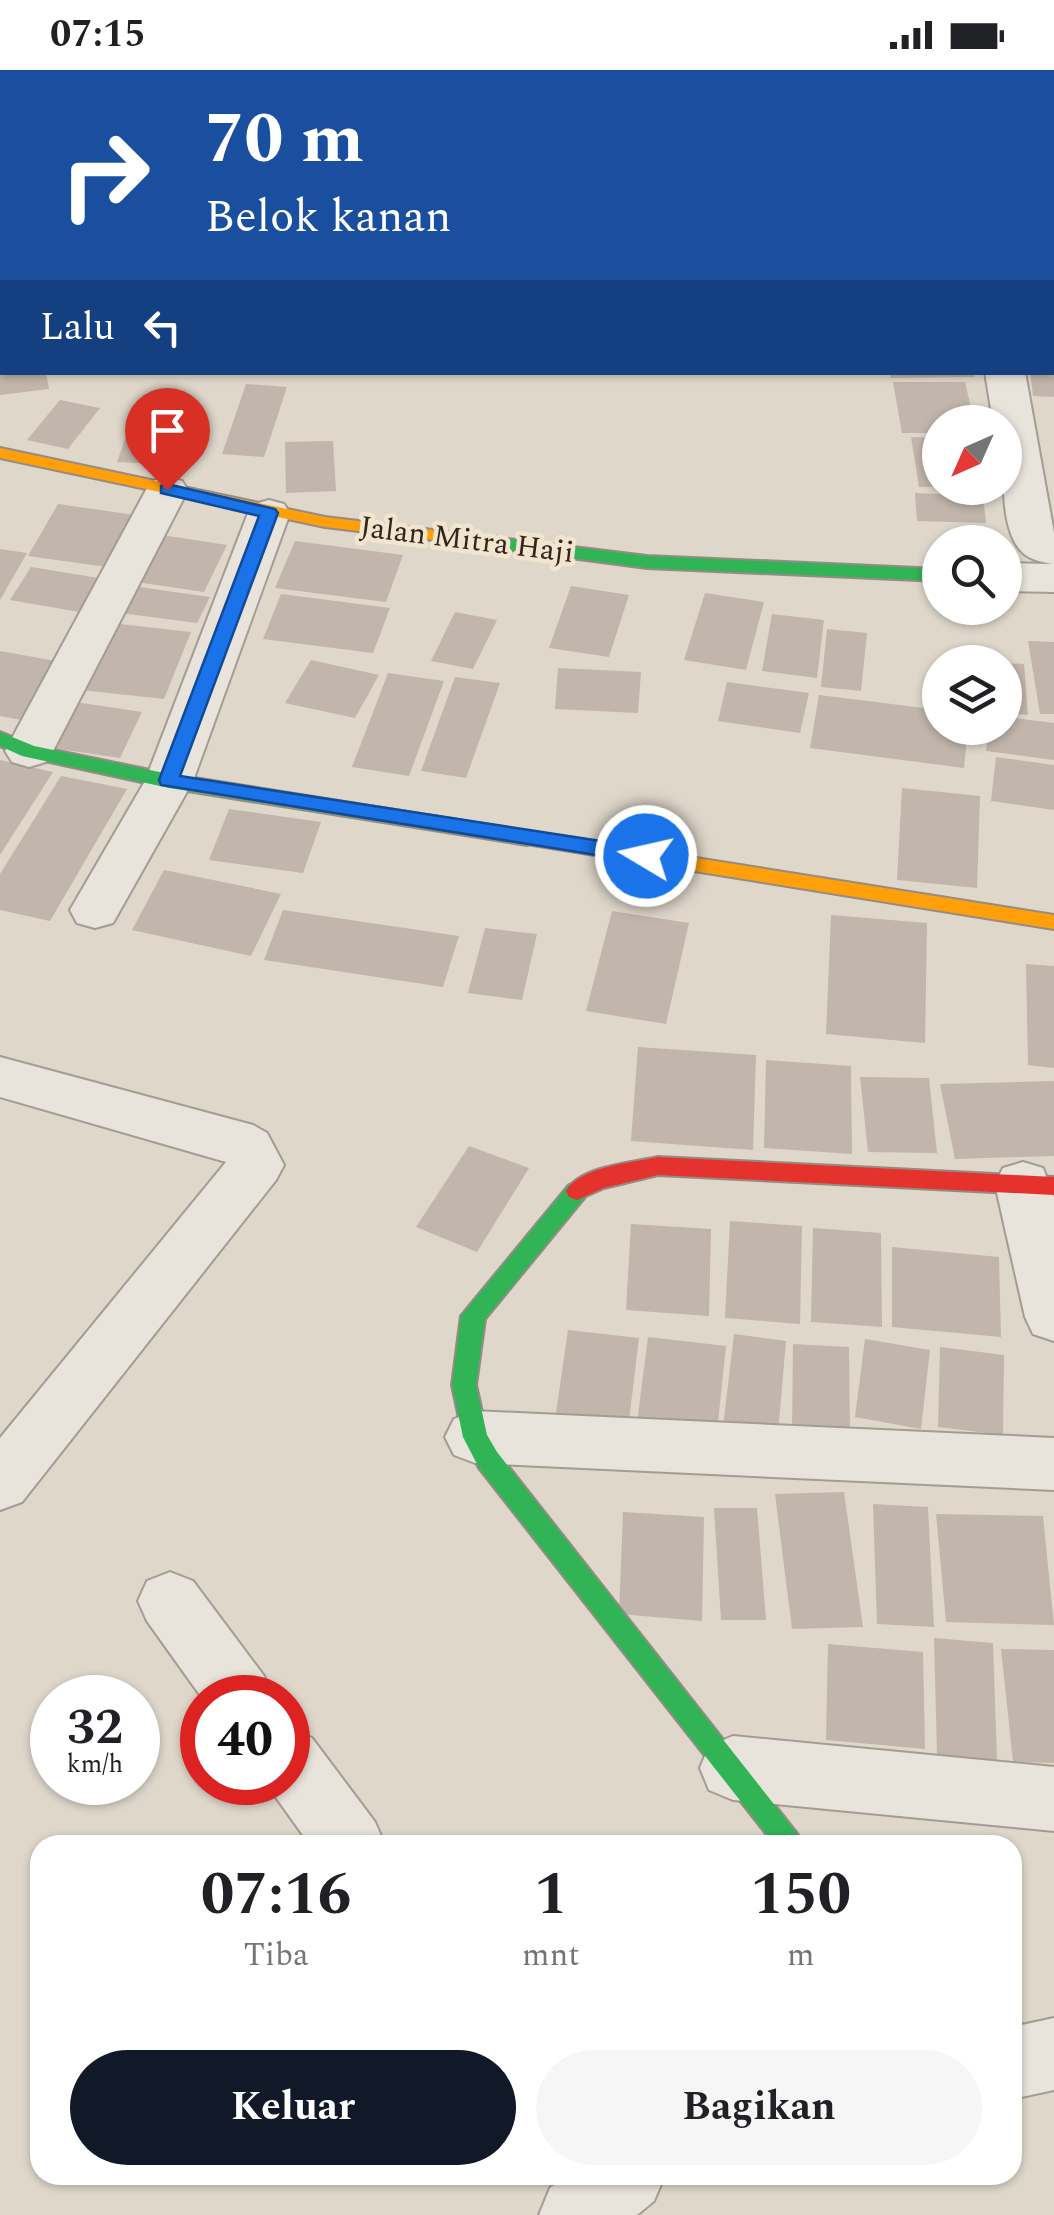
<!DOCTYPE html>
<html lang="id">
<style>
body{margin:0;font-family:Spectral,serif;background:#f6f6f6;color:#202124;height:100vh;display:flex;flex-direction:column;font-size:38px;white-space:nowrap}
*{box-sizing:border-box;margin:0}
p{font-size:32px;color:#757577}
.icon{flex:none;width:55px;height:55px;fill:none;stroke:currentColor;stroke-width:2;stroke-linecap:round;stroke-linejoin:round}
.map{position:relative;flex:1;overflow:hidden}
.details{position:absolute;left:30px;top:1765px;width:992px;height:350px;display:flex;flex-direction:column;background:#fff;border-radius:30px;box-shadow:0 2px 8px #0004}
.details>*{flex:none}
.guide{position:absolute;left:0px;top:0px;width:1055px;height:305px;box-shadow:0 2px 8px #0004;background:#1a4fa0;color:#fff;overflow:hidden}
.needle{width:65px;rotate:225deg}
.tools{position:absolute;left:922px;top:335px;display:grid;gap:20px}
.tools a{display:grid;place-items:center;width:100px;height:100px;border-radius:50%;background:#fff;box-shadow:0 2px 8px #0004;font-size:50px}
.speed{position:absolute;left:30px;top:1605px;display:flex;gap:20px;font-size:50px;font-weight:700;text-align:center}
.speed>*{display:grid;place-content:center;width:130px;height:130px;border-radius:50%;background:#fff;box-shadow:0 2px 8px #0004;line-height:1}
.speed small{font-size:25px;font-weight:400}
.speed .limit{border:15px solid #d22;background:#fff;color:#111}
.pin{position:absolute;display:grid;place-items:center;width:85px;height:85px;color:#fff;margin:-102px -42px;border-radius:50% 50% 50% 0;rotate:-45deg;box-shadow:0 0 10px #0007}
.pin .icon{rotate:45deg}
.me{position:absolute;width:110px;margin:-55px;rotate:279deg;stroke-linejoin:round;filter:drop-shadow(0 0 8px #0008)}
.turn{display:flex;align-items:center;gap:35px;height:210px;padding:0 40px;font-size:45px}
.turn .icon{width:130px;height:130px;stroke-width:2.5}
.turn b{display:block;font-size:70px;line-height:85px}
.then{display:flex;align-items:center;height:95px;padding:0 40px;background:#0003;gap:20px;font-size:38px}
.eta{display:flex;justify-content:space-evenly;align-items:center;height:170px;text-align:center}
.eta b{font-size:60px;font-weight:700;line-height:70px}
.primary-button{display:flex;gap:20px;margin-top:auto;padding:20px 40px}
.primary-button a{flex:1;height:115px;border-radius:60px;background:#111827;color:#fff;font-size:40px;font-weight:700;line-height:115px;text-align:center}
.primary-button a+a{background:#f6f6f6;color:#202124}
.status{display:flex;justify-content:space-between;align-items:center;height:70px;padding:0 50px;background:#fff;direction:ltr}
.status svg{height:28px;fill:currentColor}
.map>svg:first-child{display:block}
.building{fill:#c2b5ab}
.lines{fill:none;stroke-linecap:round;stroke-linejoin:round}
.street-casing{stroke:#a49c93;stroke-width:4}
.fast-casing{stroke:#948c84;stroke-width:4}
.slow-casing{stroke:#948c84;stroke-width:4}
.jam-casing{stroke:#948c84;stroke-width:4}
.street{fill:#e8e3db;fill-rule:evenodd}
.fast{fill:#30b455;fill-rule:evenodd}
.slow{fill:#ff9f0a;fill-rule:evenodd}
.jam{fill:#e5322d;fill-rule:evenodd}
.route{fill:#1a73e8;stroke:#114b97;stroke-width:2.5}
.labels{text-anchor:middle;stroke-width:9;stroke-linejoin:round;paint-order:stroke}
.far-street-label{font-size:30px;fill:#31251d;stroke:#f1e5cf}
</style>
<div class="status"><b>07:15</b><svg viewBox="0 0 49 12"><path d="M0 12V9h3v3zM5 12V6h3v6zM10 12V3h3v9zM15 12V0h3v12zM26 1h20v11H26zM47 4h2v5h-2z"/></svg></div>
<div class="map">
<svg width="1054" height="2145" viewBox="0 0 1054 2145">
<rect width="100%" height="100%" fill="#dfd7ca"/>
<g class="building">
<path d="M0 302H46L49 319 0 325Z"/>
<path d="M889 302H973L975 307 891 308Z"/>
<path d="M1030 302H1054V327L1033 326Z"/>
<path d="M893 312H965L974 352H940V363H902Z"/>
<path d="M246 314 287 317 264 387 222 384Z"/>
<path d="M60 330 100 338 68 379 27 370Z"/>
<path d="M135 341 175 344 158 394 117 392Z"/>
<path d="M911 367 940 368V417H919Z"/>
<path d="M333 371 336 421 286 423 285 372Z"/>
<path d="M915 423 983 426 986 453 917 451Z"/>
<path d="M58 434 142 446 114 498 28 486Z"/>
<path d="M149 463 227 475 204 522 123 510Z"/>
<path d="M295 471 403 485 386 532 275 518Z"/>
<path d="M0 479 27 483 0 530Z"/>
<path d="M31 497 111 510 91 544 10 530Z"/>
<path d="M118 514 210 527 197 553 105 541Z"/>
<path d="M571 516 629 525 609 587 549 578Z"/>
<path d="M705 523 764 532 746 600 684 590Z"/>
<path d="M281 524 390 538 373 583 263 569Z"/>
<path d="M455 542 497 550 473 599 431 591Z"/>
<path d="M772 544 824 550 817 608 762 601Z"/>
<path d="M102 552 191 562 164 629 72 619Z"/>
<path d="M827 559 867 563 861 621 821 617Z"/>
<path d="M1028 571 1054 572V644H1040Z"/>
<path d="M0 581 73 594 38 653 0 646Z"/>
<path d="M311 590 379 605 355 648 285 633Z"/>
<path d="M1005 593 1024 594 1028 645 1005 643Z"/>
<path d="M558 598 641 602 638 643 555 639Z"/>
<path d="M388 603 444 611 409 706 352 697Z"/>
<path d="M455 607 500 613 466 708 421 701Z"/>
<path d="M727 612 809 623 800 663 718 651Z"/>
<path d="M819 625 940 640V658H968L964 698 810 678Z"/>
<path d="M62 630 142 642 120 688 38 676Z"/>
<path d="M1005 647 1054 653V690L986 681 989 658H1005Z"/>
<path d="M996 687 1054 695V740L991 731Z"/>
<path d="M0 690 53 702 0 785Z"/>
<path d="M61 706 127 719 50 851 0 840V804Z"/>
<path d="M902 718 980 726 977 818 897 810Z"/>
<path d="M229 739 321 752 303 803 209 790Z"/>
<path d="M164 800 281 824 251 886 132 860Z"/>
<path d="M283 840 459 866 443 917 264 890Z"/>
<path d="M612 841 689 853 666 954 586 941Z"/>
<path d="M831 845 927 853 925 973 826 964Z"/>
<path d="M485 858 537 864 522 930 468 923Z"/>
<path d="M1026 894 1054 896V998L1028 995Z"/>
<path d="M638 977 756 985 753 1080 631 1071Z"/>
<path d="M766 990 851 996 852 1084 764 1078Z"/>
<path d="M860 1007 929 1008 937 1083 868 1082Z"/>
<path d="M1054 1011V1086L955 1089 940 1014Z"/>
<path d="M469 1076 529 1098 477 1182 416 1157Z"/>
<path d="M730 1151 802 1156 800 1254 725 1248Z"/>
<path d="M631 1154 711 1159 709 1246 626 1240Z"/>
<path d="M813 1158 881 1163 882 1257 811 1252Z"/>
<path d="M892 1177 999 1187 1001 1267 892 1257Z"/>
<path d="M568 1260 639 1268 628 1359 555 1350Z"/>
<path d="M734 1264 786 1271 778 1363 723 1357Z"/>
<path d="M648 1267 726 1276 717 1362 637 1353Z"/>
<path d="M865 1269 930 1280 921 1359 855 1347Z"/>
<path d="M793 1274 849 1277 850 1365 792 1361Z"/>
<path d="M940 1277 1004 1285 1003 1365 938 1357Z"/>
<path d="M844 1422 863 1557 792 1559 775 1424Z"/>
<path d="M873 1434 928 1437 934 1557 877 1554Z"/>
<path d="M714 1438H757L766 1550H721Z"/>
<path d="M623 1442 704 1447 702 1551 619 1544Z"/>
<path d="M936 1444 1043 1446 1054 1555 946 1552Z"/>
<path d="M934 1568 993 1573 997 1690 937 1684Z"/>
<path d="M828 1574 923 1582 925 1679 826 1670Z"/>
<path d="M1001 1579 1054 1580V1693L1013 1692Z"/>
</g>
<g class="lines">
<defs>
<g id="street">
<path d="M113 0H147L148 2H114Z"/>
<path d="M592 0H655L656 2H593Z"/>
<path d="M1037 0H1054V14L1052 2H1036Z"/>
<rect x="1052" y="86" width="2" height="22"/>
<rect x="1052" y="203" width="2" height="24"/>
<path d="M985 302H1025L1054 463V522L1005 521V493L1053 494C1042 492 1031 490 1023 483 996 458 1005 388 1005 352H993Z"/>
<path d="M167 407 182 411 188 420 53 681 46 692 29 697 12 692 5 681 146 420 152 411Z"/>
<path d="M269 430 284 434 290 443 193 711 113 853 95 858 77 853 70 840 145 711 248 443 254 434Z"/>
<path d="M0 987 253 1055 267 1063 284 1095 276 1110 22 1432 0 1440V1368L226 1092 0 1027Z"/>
<path d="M1023 1092 1043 1098 1054 1127V1271L1033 1264 1025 1247 995 1114 1003 1098Z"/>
<path d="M475 1341 1054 1368V1420L475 1393 454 1385 445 1367 454 1349Z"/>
<path d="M170 1502 193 1511 264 1606 274 1628H202L147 1551 138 1531 147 1511Z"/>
<path d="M288 1658 312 1668 375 1752 385 1775H310L265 1712H288Z"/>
<path d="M733 1666 1054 1697V1761L733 1730 709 1720 700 1698 709 1676Z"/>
<path d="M1054 1948V2020L1012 2029V1957Z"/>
<path d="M567 2105H665L654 2131 637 2145H539L550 2118Z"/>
</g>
<g id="fast">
<path d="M433 460 647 486 940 499V511L647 498 427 469 424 465Z"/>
<path d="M0 662 34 676 169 704 527 761 537 768 527 775 169 718 22 686 0 676Z"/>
<path d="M577 1112 585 1115 588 1121 585 1127 485 1249 476 1315 487 1365 497 1382 806 1775H775L479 1398 463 1367 452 1315 461 1246 569 1115Z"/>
</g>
<g id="slow">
<path d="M0 378 325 447 433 460 442 465 433 470 325 457 0 388Z"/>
<path d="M527 761 1054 845V859L520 773 517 768Z"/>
</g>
<path id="jam" d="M658 1087 1054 1107V1125L658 1105 604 1118 577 1130 569 1127 566 1121C581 1096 631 1093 658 1087Z"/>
</defs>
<use href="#street" class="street-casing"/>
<use href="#fast" class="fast-casing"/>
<use href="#slow" class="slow-casing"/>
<use href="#jam" class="jam-casing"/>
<use href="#street" class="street"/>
<use href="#fast" class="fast"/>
<use href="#slow" class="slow"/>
<use href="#jam" class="jam"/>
</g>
<path class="route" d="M167 414 275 439 278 443 180 706 646 778 656 786 653 791 646 793 161 715 159 710 259 446 161 423V416Z"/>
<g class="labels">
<g class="far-street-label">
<text transform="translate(467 469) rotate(7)" y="10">Jalan Mitra Haji</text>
</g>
</g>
</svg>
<div class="tools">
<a><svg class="needle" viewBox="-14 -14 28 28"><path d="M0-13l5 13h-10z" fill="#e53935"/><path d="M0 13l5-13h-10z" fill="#757577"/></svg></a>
<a><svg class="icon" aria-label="search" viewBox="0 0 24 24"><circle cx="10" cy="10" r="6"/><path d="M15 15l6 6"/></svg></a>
<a><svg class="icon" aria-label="layers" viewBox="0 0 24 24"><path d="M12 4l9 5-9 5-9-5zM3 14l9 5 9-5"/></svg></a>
</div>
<div class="speed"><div>32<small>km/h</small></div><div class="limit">40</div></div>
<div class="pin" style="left:167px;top:420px;background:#d93025"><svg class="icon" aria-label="arrive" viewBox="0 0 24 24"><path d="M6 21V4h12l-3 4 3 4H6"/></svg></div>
<svg class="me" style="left:646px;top:786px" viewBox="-20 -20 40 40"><circle r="17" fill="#1a73e8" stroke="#fff" stroke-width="3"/><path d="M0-11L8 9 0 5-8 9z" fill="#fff"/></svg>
<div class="guide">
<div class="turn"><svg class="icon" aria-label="right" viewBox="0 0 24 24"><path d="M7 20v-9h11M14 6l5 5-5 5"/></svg><div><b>70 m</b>Belok kanan</div></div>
<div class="then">Lalu<svg class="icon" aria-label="left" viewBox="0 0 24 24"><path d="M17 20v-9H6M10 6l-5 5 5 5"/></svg></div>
</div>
<section class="details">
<div class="eta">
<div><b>07:16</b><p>Tiba</p></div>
<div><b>1</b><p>mnt</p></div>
<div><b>150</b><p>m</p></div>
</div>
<div class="primary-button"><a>Keluar</a><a>Bagikan</a></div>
</section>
</div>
